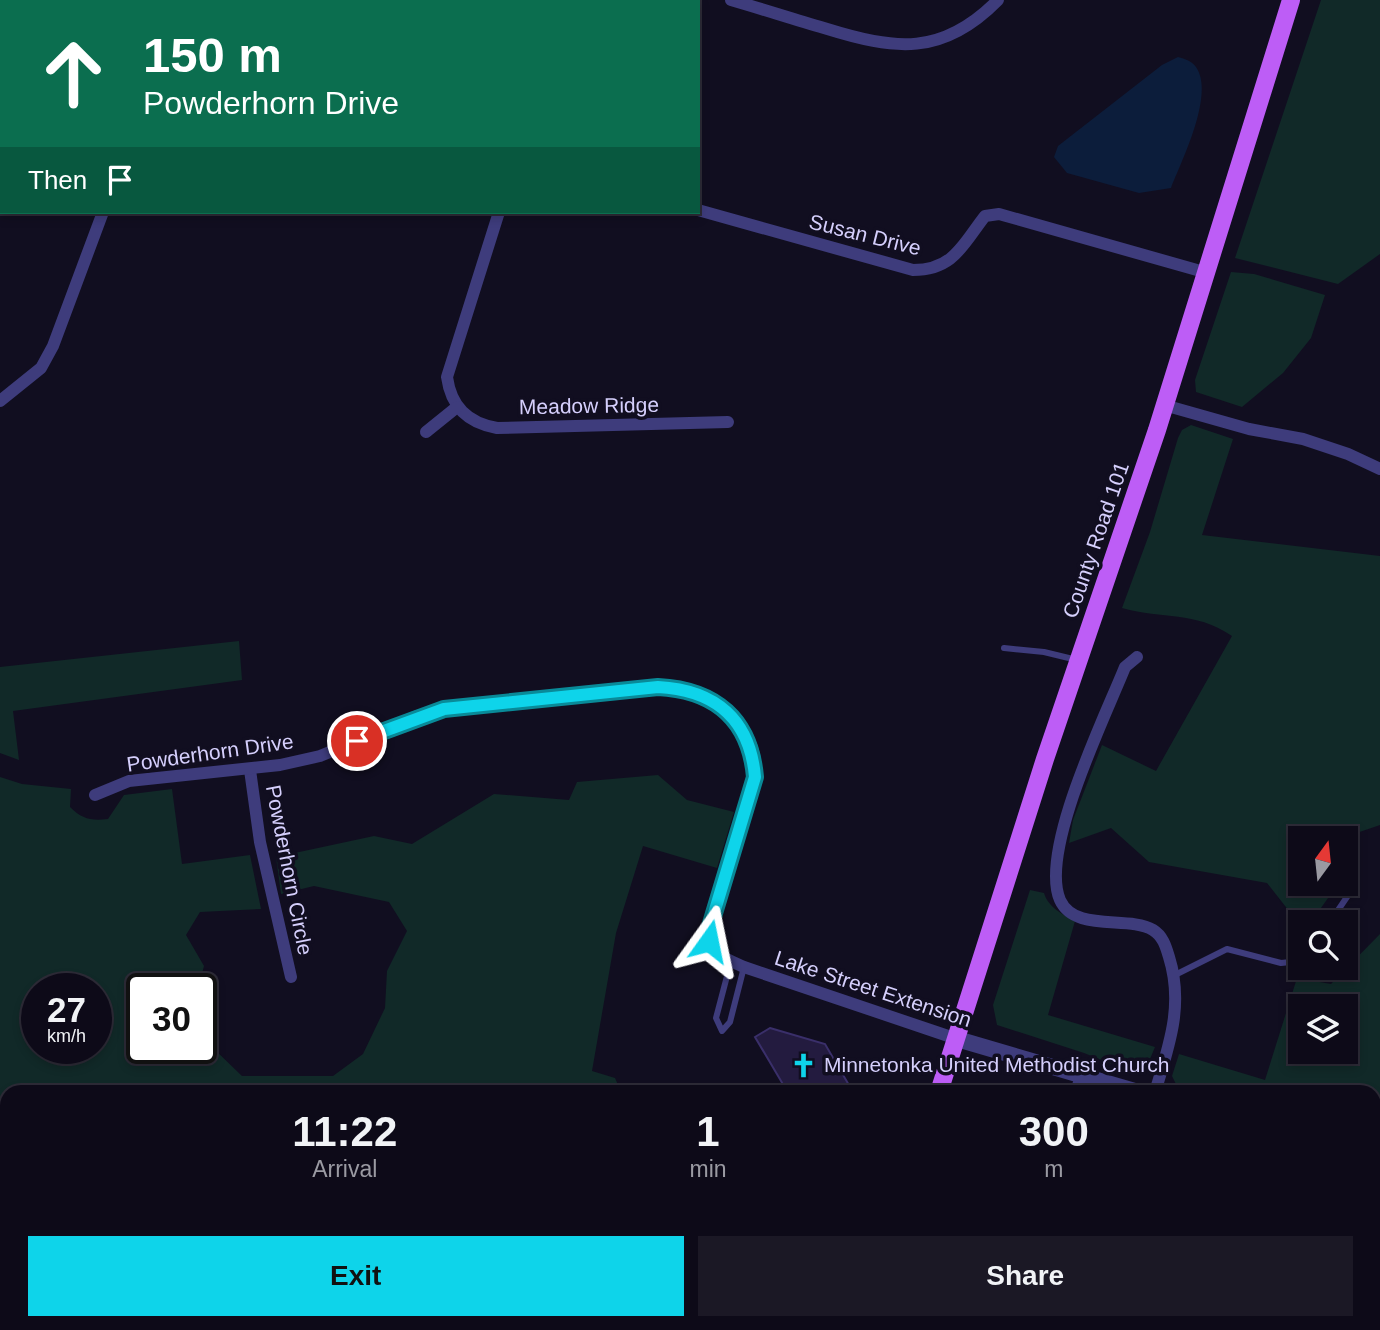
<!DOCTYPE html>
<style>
body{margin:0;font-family:Arial,sans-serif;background:#1b1825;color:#f1f3f6;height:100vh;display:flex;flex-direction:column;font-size:26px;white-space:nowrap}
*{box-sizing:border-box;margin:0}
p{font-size:23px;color:#9a9aa2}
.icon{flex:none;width:38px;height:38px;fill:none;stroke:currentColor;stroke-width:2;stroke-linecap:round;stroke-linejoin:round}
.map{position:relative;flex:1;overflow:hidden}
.panel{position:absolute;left:0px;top:1085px;width:1381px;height:245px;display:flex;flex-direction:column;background:#0d0a18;border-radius:21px 21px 0 0;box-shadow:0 4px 10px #0003,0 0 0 2px #2d2b37}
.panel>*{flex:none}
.hud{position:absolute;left:0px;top:0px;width:700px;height:214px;box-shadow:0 4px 10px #0003,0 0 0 2px #2d2b37;background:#0b6e4f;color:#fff;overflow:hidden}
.needle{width:46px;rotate:15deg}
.buttons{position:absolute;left:1288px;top:826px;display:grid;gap:14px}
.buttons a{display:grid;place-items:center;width:70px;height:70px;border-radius:0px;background:#0d0a18;box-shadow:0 4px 10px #0003,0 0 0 2px #2d2b37;font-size:35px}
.speed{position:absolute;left:21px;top:973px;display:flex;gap:14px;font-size:35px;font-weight:700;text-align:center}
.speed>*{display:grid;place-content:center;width:91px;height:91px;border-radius:50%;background:#0d0a18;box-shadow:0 4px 10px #0003,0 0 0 2px #2d2b37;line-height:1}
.speed small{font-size:18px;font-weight:400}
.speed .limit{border:4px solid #111;border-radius:10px;background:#fff;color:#111}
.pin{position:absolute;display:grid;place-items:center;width:60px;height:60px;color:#fff;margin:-30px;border:4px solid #fff;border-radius:50%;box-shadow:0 2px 7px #0007}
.me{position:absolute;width:77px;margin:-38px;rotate:12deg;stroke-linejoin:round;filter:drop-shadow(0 0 5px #0008)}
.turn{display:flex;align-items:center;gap:24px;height:147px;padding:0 28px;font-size:32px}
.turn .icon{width:91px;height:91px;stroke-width:2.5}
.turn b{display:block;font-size:49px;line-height:60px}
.then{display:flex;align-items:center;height:66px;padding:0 28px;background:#0003;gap:14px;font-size:26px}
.eta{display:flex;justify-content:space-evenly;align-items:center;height:119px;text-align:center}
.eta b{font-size:42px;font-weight:600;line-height:49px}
.action{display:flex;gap:14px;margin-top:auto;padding:14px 28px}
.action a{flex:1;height:80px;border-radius:0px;background:#0ed4ea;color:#111;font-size:28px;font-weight:600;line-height:80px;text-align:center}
.action a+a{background:#1b1825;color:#f1f3f6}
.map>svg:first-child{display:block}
.green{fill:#112928;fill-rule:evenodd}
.water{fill:#0c1d3b}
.building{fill:#231b3f;stroke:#3a2f6a;stroke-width:2}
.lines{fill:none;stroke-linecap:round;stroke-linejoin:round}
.service{stroke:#3e3c7c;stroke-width:6}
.minor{stroke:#3e3c7c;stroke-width:12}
.tertiary{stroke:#3e3c7c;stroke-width:16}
.primary{stroke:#bd5df6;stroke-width:18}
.route-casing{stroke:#098a98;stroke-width:18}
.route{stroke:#0ed4ea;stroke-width:12}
.labels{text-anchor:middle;stroke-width:7;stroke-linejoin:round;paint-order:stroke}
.street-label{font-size:21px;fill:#d5cffc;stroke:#110e20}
.poi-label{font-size:21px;fill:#d5cffc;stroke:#110e20;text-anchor:start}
</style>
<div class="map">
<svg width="1380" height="1330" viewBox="0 0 1380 1330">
<rect width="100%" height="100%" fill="#110e20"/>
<g class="green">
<path d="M1321 0H1380V254L1338 284 1235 258Z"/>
<path d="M1231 272 1254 274 1325 295 1311 338 1283 373 1242 407 1196 392 1195 380Z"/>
<path d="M1191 425 1233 439 1202 535 1380 556V825L1342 838H1300V884H1338L1311 922H1300V925L1267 883 1149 862 1111 828 1069 843 1073 820 1102 745 1156 771 1232 636C1193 610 1164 620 1122 608L1150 532 1178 438 1182 430Z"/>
<path d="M239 641 242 680 13 711 19 760 0 753V667Z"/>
<path d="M658 775 687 800 734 812 717 868 643 846 616 933 592 1071 615 1078 621 1092H7L9 1323 0 1327V777L22 784 71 789 70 807C82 819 91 821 108 819L124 795 172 789 182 864 250 855 261 909 200 912 186 935 204 966 198 989H142V1048H201V1015L213 1048 242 1076H333L363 1054 385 1008 387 971 407 931 389 902 314 886 281 894 276 857 374 836 412 844 494 794 569 800 577 782ZM37 989H96V1048H37Z"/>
<path d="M1030 890 1044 893C1048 907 1062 914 1075 921L1048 1015 1155 1047 1145 1071 1134 1073 1084 1053 997 1025 993 1005Z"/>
<path d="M1380 934V1145L1374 1143V1092H1197L1177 1086 1172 1076 1179 1054 1265 1080 1297 978 1331 984ZM1346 1006V1052H1300V1006Z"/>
<path d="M1374 1180 1380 1182V1330H1083L1087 1323H1374Z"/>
<path d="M222 1323H507L496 1330H226Z"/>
</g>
<g class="water">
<path d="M1178 57C1185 59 1192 61 1196 67 1215 94 1182 160 1171 188L1139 193 1067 173 1054 157 1058 146 1162 65Z"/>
<path d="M9 1323H222L226 1330H0V1327Z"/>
</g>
<path class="building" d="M770 1028 825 1044 853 1092H781L784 1086 755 1037Z"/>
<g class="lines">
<g class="service">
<path d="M1004 648 1044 652 1077 660"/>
<path d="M1330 922 1349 894"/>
<path d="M731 961 716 1018 722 1031 730 1022 744 967"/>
<path d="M1175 975 1227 949 1281 963 1300 961"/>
</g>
<g class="minor">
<path d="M94 0 95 2"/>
<path d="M731 0C762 9 793 19 824 28 895 50 942 57 998 0"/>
<path d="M580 2 582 0"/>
<path d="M698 210 913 270C954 270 963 244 985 216L999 214 1204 272"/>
<path d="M499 212 447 377C451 406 467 423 497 428L728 422"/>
<path d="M0 401 41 368 53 346 103 212"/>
<path d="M1164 405 1249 429 1303 439 1348 454 1380 469"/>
<path d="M426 432 457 407"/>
<path d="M1137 657 1125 667C1105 717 1039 851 1060 900 1075 933 1128 915 1153 930 1163 936 1166 947 1169 957 1184 1005 1169 1046 1155 1092"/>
<path d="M250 770 260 842 291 977"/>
<path d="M95 795 129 781 280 765 320 756 417 716 444 709 658 687C707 689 762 723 755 780 753 797 745 815 740 832 729 864 719 897 709 930 709 954 724 958 744 967L957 1039"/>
<path d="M1076 1092 1081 1076"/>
</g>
<g class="tertiary">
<path d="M957 1039 1138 1092"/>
<path d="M1374 1158 1380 1159"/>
</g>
<g class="primary">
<path d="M939 1092 1045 759 1157 430 1291 0"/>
<path d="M863 1330 865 1323"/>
</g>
</g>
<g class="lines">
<defs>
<path id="route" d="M357 741 444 709 658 687C716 690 750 720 755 777L709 930V941"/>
</defs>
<use href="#route" class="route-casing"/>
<use href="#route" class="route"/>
</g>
<defs>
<symbol id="church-bare" viewBox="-9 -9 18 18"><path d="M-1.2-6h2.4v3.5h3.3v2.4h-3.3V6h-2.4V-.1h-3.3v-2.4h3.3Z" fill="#0ed4ea" stroke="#110e20" stroke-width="2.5" paint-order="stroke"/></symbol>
</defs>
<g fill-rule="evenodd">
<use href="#church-bare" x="786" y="1048" width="35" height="35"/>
</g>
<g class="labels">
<g class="street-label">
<text transform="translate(865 235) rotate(14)" y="7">Susan Drive</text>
<text transform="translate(589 406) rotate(-1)" y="7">Meadow Ridge</text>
<text transform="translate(1096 540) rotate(-71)" y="7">County Road 101</text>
<text transform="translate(210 753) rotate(-8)" y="7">Powderhorn Drive</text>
<text transform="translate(289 870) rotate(79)" y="7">Powderhorn Circle</text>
<text transform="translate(873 989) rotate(18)" y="7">Lake Street Extension</text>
</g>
<g class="poi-label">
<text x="824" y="1072">Minnetonka United Methodist Church</text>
</g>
</g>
</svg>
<div class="buttons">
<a><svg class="needle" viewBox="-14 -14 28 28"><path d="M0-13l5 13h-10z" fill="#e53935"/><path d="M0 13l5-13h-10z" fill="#9a9aa2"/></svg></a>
<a><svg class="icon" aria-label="search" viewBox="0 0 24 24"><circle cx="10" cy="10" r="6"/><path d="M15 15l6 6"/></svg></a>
<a><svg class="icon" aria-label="layers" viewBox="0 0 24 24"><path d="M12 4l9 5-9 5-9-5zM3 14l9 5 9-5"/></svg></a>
</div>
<div class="speed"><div>27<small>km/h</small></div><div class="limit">30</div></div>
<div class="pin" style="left:357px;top:741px;background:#d93025"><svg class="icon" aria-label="arrive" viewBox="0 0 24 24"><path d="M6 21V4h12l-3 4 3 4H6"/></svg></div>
<svg class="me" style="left:709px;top:941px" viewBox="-20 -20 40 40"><path d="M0-17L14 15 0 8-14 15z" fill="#0ed4ea" stroke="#fff" stroke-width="4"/></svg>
<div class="hud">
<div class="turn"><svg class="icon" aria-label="ahead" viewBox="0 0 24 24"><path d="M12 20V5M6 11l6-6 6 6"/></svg><div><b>150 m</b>Powderhorn Drive</div></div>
<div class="then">Then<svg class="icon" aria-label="arrive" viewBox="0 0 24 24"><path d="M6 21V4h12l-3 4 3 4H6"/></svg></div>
</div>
<section class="panel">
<div class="eta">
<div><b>11:22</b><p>Arrival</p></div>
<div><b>1</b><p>min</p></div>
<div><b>300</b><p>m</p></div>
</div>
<div class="action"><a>Exit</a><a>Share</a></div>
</section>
</div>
